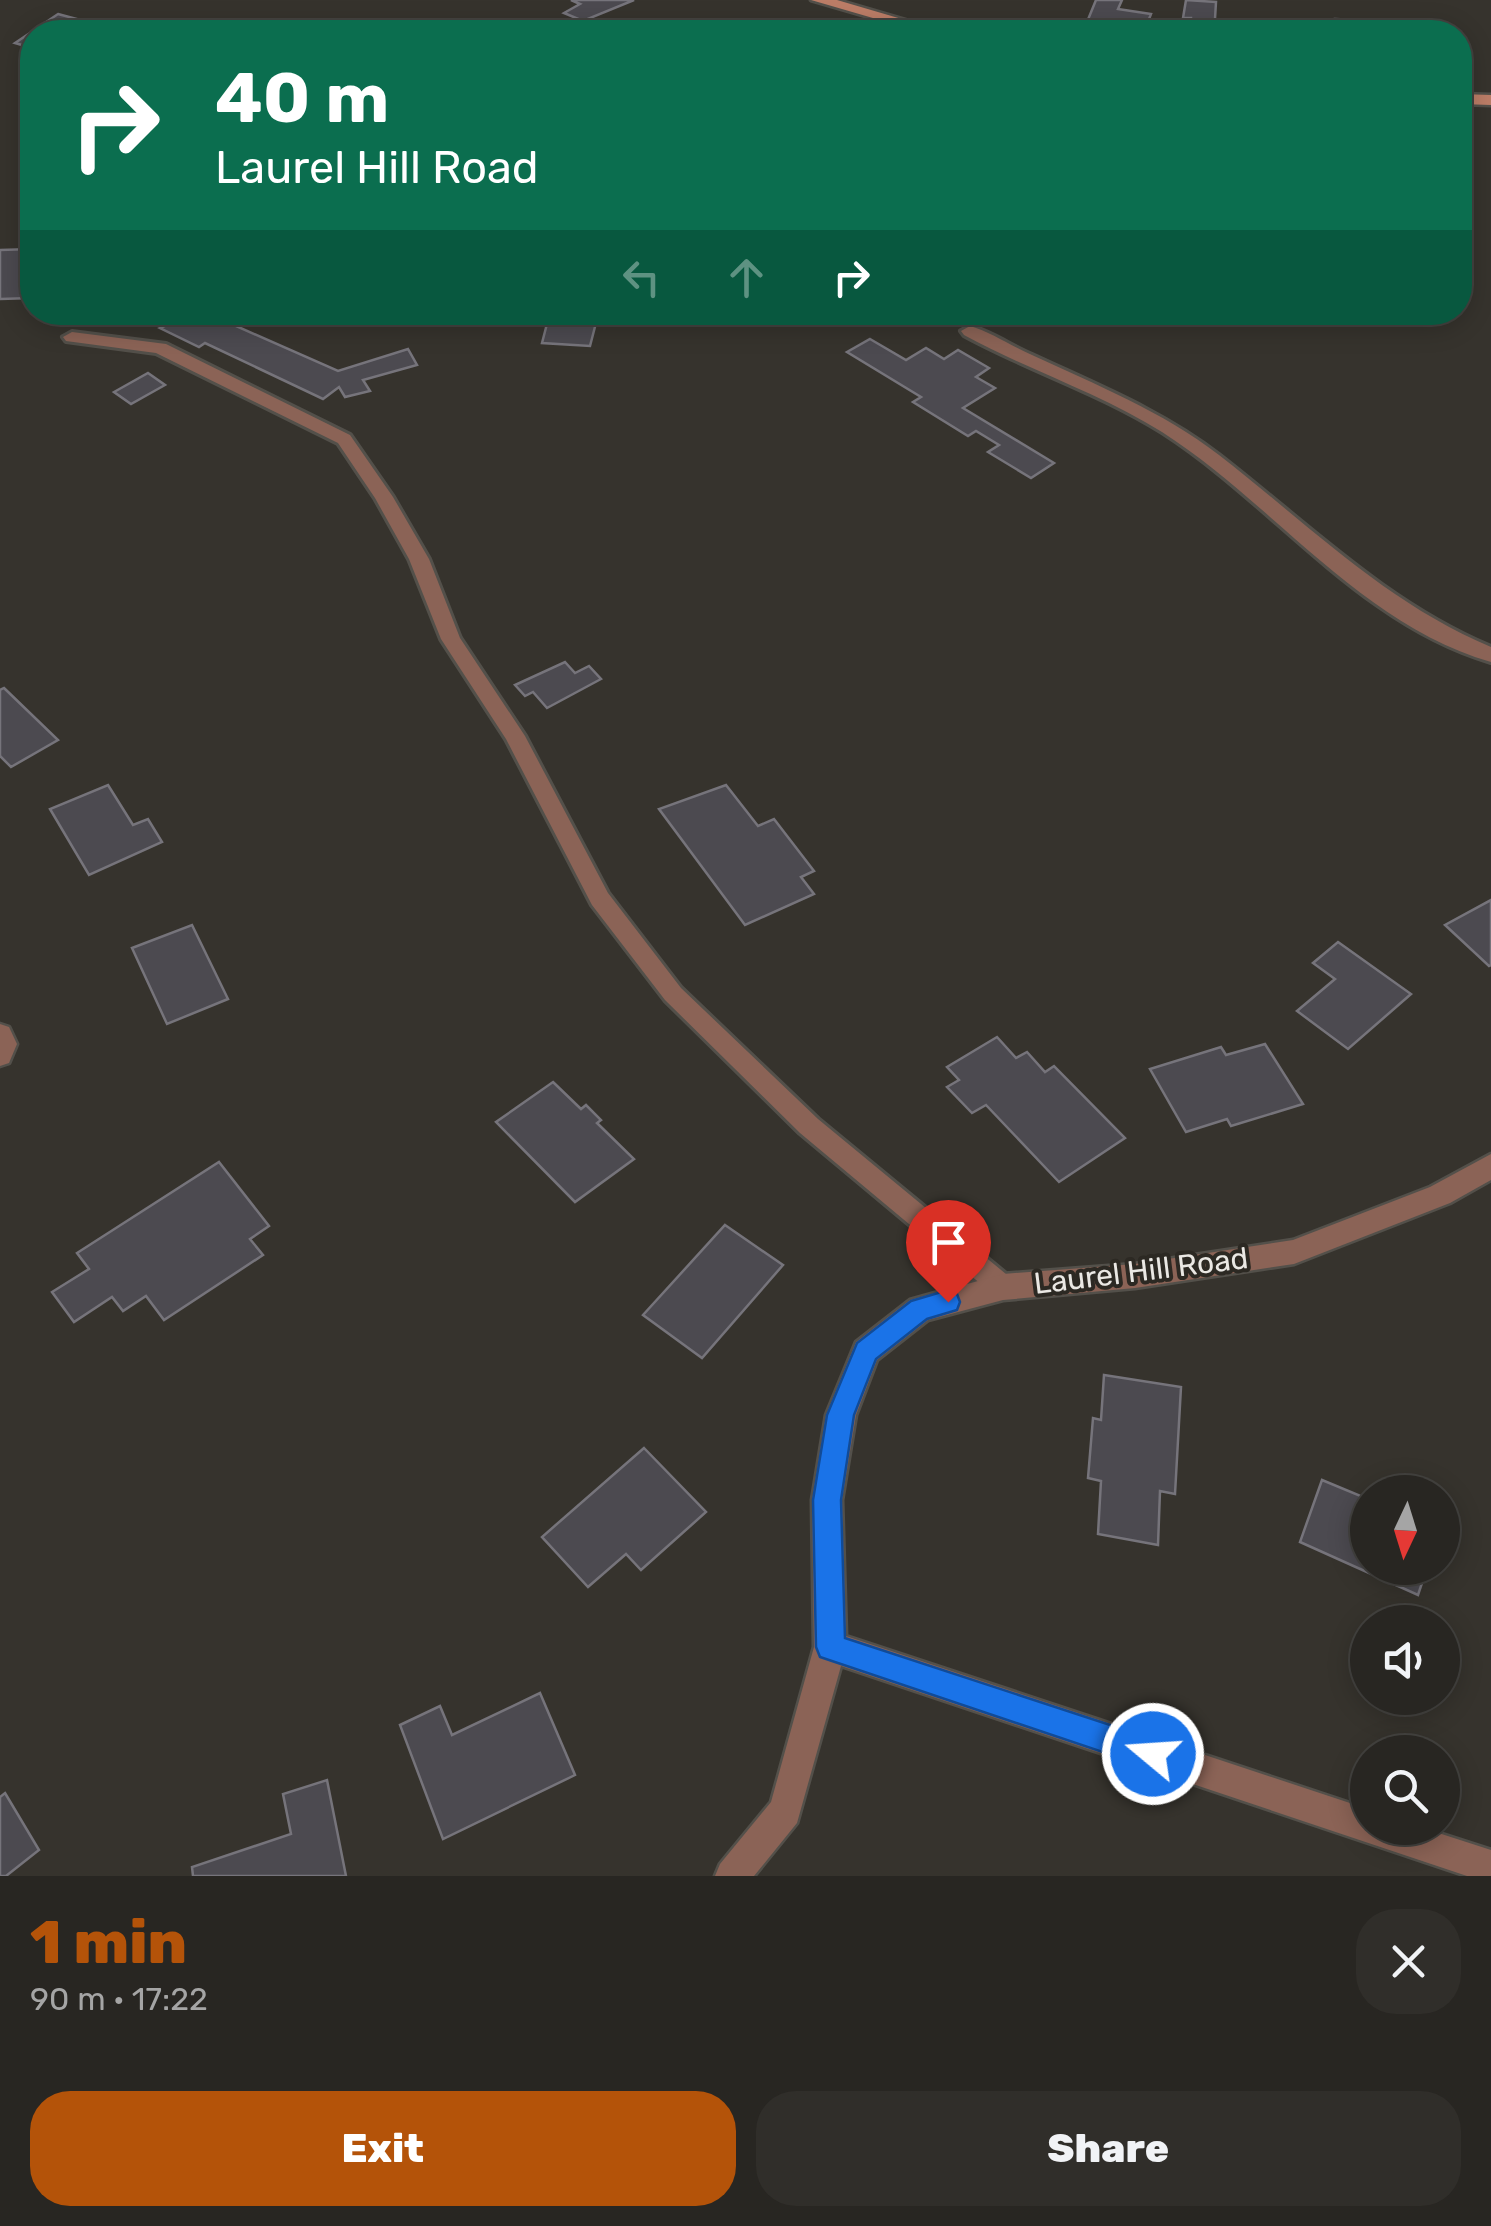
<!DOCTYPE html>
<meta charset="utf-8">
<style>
body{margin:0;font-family:Rubik,sans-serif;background:#302e2a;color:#f1f3f6;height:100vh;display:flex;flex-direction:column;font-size:38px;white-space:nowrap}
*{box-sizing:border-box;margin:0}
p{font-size:32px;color:#a5a5a5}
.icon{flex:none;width:55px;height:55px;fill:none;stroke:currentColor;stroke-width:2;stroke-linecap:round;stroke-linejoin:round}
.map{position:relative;height:1876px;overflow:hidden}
.sheet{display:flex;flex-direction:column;background:#282622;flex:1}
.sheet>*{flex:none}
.banner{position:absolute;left:20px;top:20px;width:1452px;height:305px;border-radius:40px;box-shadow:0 5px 25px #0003,0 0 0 2px #444340;background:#0b6e4f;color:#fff;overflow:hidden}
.needle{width:65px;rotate:184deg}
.controls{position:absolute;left:1350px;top:1475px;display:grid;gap:20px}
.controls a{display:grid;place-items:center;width:110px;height:110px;border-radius:50%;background:#282622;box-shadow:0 5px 25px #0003,0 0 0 2px #444340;font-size:50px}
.pin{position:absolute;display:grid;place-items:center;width:85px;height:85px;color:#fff;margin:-102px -42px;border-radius:50% 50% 50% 0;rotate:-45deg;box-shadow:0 0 10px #0007}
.pin .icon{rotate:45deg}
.me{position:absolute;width:110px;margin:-55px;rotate:288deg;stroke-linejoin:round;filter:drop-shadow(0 0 8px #0008)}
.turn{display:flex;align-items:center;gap:35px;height:210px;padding:0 30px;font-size:45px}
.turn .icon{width:130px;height:130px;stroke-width:2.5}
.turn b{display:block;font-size:70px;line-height:85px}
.lanes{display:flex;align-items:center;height:95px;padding:0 30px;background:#0003;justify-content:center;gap:50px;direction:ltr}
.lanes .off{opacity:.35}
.round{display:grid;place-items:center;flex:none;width:105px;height:105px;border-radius:40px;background:#302e2a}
.headline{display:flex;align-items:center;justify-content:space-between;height:170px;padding:0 30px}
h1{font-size:60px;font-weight:800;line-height:75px;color:#b45309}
.action{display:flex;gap:20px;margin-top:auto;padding:20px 30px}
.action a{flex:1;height:115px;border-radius:40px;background:#b45309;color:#fff;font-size:40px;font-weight:800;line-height:115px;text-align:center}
.action a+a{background:#302e2a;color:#f1f3f6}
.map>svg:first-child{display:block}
.building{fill:#4c4a50;stroke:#76747b;stroke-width:2.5}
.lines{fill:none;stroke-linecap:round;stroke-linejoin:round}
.lane-casing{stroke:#53504a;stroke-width:6}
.street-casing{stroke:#53504a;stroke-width:5}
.secondary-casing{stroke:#53504a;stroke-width:5}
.lane{fill:#8b6356;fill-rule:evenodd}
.street{fill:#8b6356;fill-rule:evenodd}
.secondary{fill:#bc7d67;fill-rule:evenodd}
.route{fill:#1a73e8;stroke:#114b97;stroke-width:2.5}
.labels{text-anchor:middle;stroke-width:8;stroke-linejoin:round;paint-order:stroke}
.street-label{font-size:30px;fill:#eae8e4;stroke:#2c2923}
</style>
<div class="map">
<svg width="1491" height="1876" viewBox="0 0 1491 1876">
<rect width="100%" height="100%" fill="#36332d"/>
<g class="building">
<path d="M571 0H634L583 21 564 13 580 4Z"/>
<path d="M1096 0H1122L1118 9 1151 14 1144 32 1087 22Z"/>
<path d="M1186 0 1216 2 1215 19 1256 22V32H1174L1176 21 1191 22V18H1183Z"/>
<path d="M58 14 88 22 74 32H32V48L15 43Z"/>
<path d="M1335 19 1355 20 1356 32H1297V27L1336 30Z"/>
<path d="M32 249V298L0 299V250Z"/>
<path d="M196 312H241L227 322 338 371 408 349 417 365 363 380 370 391 345 397 339 387 323 399 205 343 199 347 160 328Z"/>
<path d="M549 316 597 319 590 346 542 343Z"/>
<path d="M870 339 906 360 926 348 944 359 958 350 989 368 976 377 995 388 963 408 1054 463 1031 478 988 452 999 445 976 431 968 436 913 402 921 397 847 352Z"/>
<path d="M148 373 165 385 131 404 114 392Z"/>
<path d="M565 662 575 673 589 666 601 679 547 708 533 692 525 696 515 685Z"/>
<path d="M4 688 58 740 11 767 0 756V690Z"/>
<path d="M108 785 133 825 148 819 162 842 89 875 50 809Z"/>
<path d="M726 785 758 826 774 819 814 871 801 877 814 894 745 925 659 809Z"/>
<path d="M1491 900V965L1489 966 1445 925Z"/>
<path d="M192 925 228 999 167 1024 132 948Z"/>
<path d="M1338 942 1411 994 1348 1049 1297 1011 1335 979 1313 963Z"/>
<path d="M997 1037 1016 1058 1027 1052 1045 1072 1054 1066 1125 1138 1059 1182 986 1105 972 1113 947 1087 959 1080 947 1067Z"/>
<path d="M1265 1044 1303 1104 1231 1126 1227 1119 1186 1132 1150 1069 1221 1047 1226 1055Z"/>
<path d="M553 1082 581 1109 586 1105 601 1120 597 1123 634 1159 575 1202 496 1122Z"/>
<path d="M219 1162 269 1226 250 1239 263 1255 164 1320 146 1296 123 1311 112 1297 74 1322 52 1292 89 1269 77 1253Z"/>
<path d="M725 1225 783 1265 702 1358 643 1315Z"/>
<path d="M1104 1375 1181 1387 1175 1494 1160 1491 1158 1545 1098 1534 1101 1481 1088 1478 1093 1418 1101 1420Z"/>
<path d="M644 1448 706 1512 641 1570 626 1554 588 1587 542 1537Z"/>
<path d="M1386 1479 1418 1492H1381Z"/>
<path d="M1322 1480 1368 1499V1568H1427L1418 1595 1300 1542Z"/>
<path d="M540 1693 575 1775 443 1839 400 1725 440 1706 452 1735Z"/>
<path d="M327 1780 346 1876H193L192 1867 291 1834 283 1794Z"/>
<path d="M5 1793 39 1850 6 1876H0V1797Z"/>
</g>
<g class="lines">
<defs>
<g id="lane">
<path d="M970 326C991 332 1011 346 1032 355 1096 385 1162 411 1219 455 1308 524 1386 603 1491 647V662C1360 624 1273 503 1162 432 1100 393 1028 370 964 335L961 331Z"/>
<path d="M72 332 166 344 350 435 393 497 429 559 460 638 525 736 608 893 681 988 818 1119 1012 1279 1016 1287 1012 1295 1003 1298 994 1295 800 1133 665 1000 592 905 506 739 441 639 409 559 375 498 338 443 156 353 66 341 63 337Z"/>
</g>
<g id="street">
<path d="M0 1024 9 1027 17 1044 9 1063 0 1066Z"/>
<path d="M1491 1154V1180L1450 1203 1294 1264 1135 1288 1003 1300 928 1320 877 1360 856 1415 842 1500 846 1636 1368 1809V1828H1423L1491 1850V1876H1467L841 1666 797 1823 754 1876H715L720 1864 771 1802 814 1647 812 1500 826 1415 856 1342 910 1300 1003 1274 1135 1264 1293 1240 1430 1187Z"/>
</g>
<g id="secondary">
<path d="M811 0H837L946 32H921Z"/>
<path d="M1460 94 1491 95V105L1460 104Z"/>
</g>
</defs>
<use href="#lane" class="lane-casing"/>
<use href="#street" class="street-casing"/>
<use href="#secondary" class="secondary-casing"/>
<use href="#lane" class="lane"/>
<use href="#street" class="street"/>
<use href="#secondary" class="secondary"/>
</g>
<path class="route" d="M948 1290 957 1294 960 1302 957 1310 927 1319 876 1359 854 1415 841 1500 845 1638 1153 1739 1163 1744 1168 1754 1163 1765 1153 1769 820 1657 816 1647 813 1500 827 1415 857 1343 911 1301Z"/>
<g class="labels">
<g class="street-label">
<text transform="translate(1141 1271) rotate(-7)" y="10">Laurel Hill Road</text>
</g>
</g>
</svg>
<div class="controls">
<a><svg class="needle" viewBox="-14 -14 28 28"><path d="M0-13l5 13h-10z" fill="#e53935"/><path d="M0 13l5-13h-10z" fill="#a5a5a5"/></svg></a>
<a><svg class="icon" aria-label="sound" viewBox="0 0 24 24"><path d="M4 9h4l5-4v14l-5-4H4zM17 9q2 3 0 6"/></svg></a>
<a><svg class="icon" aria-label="search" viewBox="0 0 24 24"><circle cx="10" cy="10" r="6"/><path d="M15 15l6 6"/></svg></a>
</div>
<div class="pin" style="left:948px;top:1302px;background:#d93025"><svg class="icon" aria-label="arrive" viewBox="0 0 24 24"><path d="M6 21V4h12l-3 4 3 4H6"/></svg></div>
<svg class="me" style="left:1153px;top:1754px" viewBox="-20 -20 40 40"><circle r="17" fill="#1a73e8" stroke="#fff" stroke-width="3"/><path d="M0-11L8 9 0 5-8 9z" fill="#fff"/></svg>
<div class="banner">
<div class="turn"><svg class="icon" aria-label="right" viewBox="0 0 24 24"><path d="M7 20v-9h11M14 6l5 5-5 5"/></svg><div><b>40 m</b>Laurel Hill Road</div></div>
<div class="lanes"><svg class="icon off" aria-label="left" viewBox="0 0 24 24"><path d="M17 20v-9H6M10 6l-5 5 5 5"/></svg><svg class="icon off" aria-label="ahead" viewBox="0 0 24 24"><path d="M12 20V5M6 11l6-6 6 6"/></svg><svg class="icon" aria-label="right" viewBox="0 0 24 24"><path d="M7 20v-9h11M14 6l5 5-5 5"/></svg></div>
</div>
</div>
<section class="sheet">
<div class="headline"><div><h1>1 min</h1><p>90 m · 17:22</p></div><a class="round"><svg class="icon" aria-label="close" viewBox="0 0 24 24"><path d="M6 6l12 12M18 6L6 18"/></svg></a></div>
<div class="action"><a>Exit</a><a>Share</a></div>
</section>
